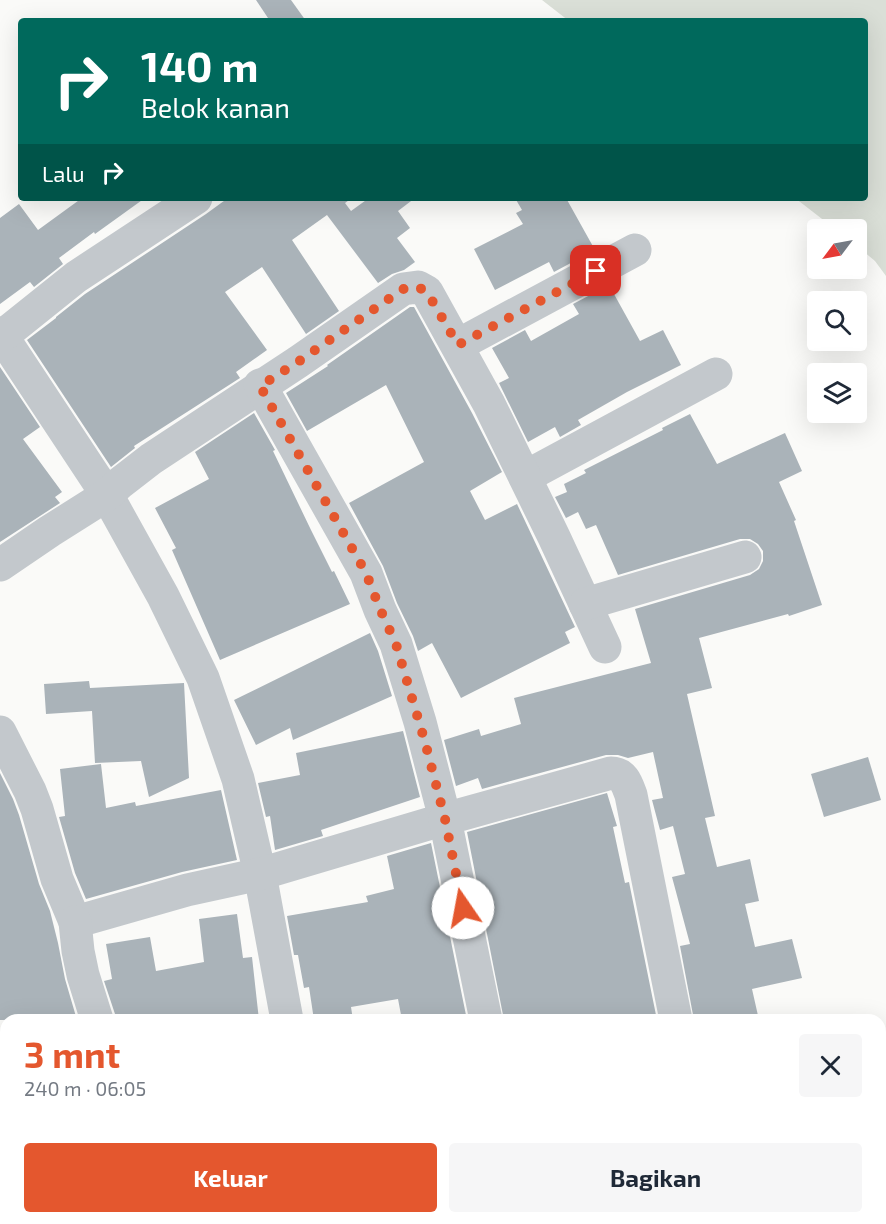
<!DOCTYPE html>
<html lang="id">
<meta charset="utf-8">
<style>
body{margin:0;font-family:"Exo 2",sans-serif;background:#f6f6f7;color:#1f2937;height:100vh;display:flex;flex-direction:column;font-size:22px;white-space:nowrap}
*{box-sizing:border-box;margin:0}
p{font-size:20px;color:#747a83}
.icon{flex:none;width:33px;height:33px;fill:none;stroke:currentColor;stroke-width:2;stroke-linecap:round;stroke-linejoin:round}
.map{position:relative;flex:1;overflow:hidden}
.side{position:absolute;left:0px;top:1014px;width:886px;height:210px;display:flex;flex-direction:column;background:#fff;border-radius:18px 18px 0 0;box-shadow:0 6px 24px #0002}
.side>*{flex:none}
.top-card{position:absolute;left:18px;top:18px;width:850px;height:183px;border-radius:6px;box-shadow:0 6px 24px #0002;background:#00695c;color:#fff;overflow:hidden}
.needle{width:39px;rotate:238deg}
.buttons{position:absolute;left:807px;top:219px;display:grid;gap:12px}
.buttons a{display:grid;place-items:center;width:60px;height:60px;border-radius:6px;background:#fff;box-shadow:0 6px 24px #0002;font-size:30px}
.pin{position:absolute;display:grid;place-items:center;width:51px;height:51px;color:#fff;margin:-26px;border-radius:12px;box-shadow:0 3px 9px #0006}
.me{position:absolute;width:66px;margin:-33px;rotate:348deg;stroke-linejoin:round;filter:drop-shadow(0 0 4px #0008)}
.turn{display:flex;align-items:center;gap:21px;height:126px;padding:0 24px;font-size:27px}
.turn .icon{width:78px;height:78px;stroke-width:2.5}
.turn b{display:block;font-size:42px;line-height:51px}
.then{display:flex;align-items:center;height:57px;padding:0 24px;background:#0003;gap:12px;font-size:22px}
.round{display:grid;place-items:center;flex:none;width:63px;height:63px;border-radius:6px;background:#f6f6f7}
.head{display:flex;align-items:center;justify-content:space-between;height:102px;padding:0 24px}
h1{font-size:36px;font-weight:700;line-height:45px;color:#e4572e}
.cta{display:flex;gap:12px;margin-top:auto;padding:12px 24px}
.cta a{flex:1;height:69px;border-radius:6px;background:#e4572e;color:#fff;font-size:24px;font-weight:700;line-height:69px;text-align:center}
.cta a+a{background:#f6f6f7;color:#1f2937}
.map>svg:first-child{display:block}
.green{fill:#dadfd7}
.building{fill:#aab3b9}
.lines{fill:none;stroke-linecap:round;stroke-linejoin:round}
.minor{stroke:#c3c8cc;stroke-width:33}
.route{stroke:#e4572e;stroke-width:10;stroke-dasharray:0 18}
</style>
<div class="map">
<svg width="886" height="1224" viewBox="0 0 886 1224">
<rect width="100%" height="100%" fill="#fafaf8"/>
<path class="green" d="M542 0H886V276L875 261 857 246 856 230 835 229 795 198H866V21H569Z"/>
<g class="building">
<path d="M256 0H291L306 21H270Z"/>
<path d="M82 198H145L95 234 94 232 59 258 63 264 34 287 30 282 0 304V218L19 204 38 230Z"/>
<path d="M228 198H352L345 203 351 211 369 198H415L398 211 410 228 397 238 415 262 404 270 392 274 378 283 327 215 292 240 339 311 306 334 262 267 225 292 267 350 236 372 240 378 134 446 135 448 111 467 27 340 56 318V317L85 294 206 214Z"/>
<path d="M515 198H566L595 250 554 272 549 262 495 290 474 249 523 224 516 213 522 210Z"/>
<path d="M609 285 640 341 663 330 681 365 627 392 578 420 581 425 560 437 555 427 528 442 499 383 509 378 492 348 525 330 531 341 579 314 573 304Z"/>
<path d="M410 307H414L472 413 502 472 470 491 485 520 517 504 575 627 565 632 570 643 461 698 432 643 418 651 413 636 397 603 383 566 349 503 424 462 386 385 307 431 286 393 328 366 327 365Z"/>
<path d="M0 367 40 427 23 439 62 492 55 497 60 503 0 542Z"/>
<path d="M254 413 275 450 273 451 311 530 332 572 334 571 350 604 220 660 172 550 176 548 155 508 209 479 195 452Z"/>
<path d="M690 414 717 464 785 433 802 471 779 482 796 520 794 521 822 605 789 616 788 614 699 638 712 688 687 694 715 816 705 818 717 867 750 859 759 901 745 904 755 947 792 939 802 978 752 989 759 1020H694L680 946 690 944 672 877 685 874 673 826 660 830 652 800 663 798 653 752 628 758 618 755H606L482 789 478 778 456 786 444 740 479 729 481 736 521 724 514 698 651 663 635 609 750 575 759 569 763 561V551L758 544 750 539H740L618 575 596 525 586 529 578 512 566 518 555 497 567 492 564 484 586 473 584 470 663 430 662 428Z"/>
<path d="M370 633 378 651 392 696 293 740 290 728 256 745 234 700Z"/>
<path d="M89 681 90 688 184 683 189 778 149 797 141 761 95 763 92 711 46 714 44 684Z"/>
<path d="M403 731 420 797 321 830 323 836 275 850 270 816 266 817 258 783 300 775 296 753Z"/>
<path d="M868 757 881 800 824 817 811 774Z"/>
<path d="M101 764 106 808 135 802 136 806 221 790 237 860 182 872 86 899 75 873 59 817 65 816 60 769Z"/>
<path d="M0 773 13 799 19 815 39 884 50 911 58 943 65 979 77 1020H0Z"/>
<path d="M607 793 617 826 613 827 625 883 629 882 657 1020H504L467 832Z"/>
<path d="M431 843 467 1020H402L398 999 351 1007 353 1020H314L309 987 304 988 298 955H294L287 916 368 902 366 896 394 889 387 856Z"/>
<path d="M237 914 243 958 252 957 259 1020H115V1014L104 981 112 979 106 944 150 937 156 971 204 962 199 919Z"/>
</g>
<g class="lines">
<g class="minor">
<path d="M0 333 107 495 163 596 203 678 238 779 260 874 287 1020"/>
<path d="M0 338 76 277 196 198"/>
<path d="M458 345 635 250"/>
<path d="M525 477 716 374"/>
<path d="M0 565 50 531 107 495 120 483 151 459 298 362 403 289 418 287 427 292 489 404 554 537 605 647"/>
<path d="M585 604 745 557"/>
<path d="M0 732 30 791 37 809 57 879 75 922 187 890 260 874 445 819 420 722 396 644 380 610 366 573 260 385"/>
<path d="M75 922 78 951 83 975 97 1020"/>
<path d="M486 1020 445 819 611 773C624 773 627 784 631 795L676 1020"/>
<path d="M135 1218 138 1224"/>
<path d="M224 1224 228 1218"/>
<path d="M451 1224 455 1218"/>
<path d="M674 1224 677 1218"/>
</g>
</g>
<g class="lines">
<path class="route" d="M463 908 445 819 425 742 396 644 380 609 366 573 260 386 298 362 403 289 418 287 427 292 458 345 596 271"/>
</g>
</svg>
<div class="buttons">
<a><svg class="needle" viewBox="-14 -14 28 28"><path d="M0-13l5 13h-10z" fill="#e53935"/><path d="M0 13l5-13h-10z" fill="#747a83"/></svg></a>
<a><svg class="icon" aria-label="search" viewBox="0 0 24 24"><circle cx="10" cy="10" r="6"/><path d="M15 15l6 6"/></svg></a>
<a><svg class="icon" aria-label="layers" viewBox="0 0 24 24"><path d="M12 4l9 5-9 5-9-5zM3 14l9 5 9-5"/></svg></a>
</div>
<div class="pin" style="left:596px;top:271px;background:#d93025"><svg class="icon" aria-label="arrive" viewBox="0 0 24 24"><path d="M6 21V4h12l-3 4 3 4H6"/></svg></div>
<svg class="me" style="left:463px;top:908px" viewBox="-20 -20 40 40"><circle r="19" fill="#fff"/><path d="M0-13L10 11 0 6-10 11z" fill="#e4572e"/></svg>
<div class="top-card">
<div class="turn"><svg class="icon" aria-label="right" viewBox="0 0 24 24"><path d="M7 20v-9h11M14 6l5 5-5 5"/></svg><div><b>140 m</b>Belok kanan</div></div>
<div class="then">Lalu<svg class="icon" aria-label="right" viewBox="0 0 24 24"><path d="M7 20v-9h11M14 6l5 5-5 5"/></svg></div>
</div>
<section class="side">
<div class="head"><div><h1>3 mnt</h1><p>240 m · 06:05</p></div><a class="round"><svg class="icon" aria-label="close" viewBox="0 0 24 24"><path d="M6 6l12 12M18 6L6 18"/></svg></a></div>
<div class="cta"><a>Keluar</a><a>Bagikan</a></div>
</section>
</div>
